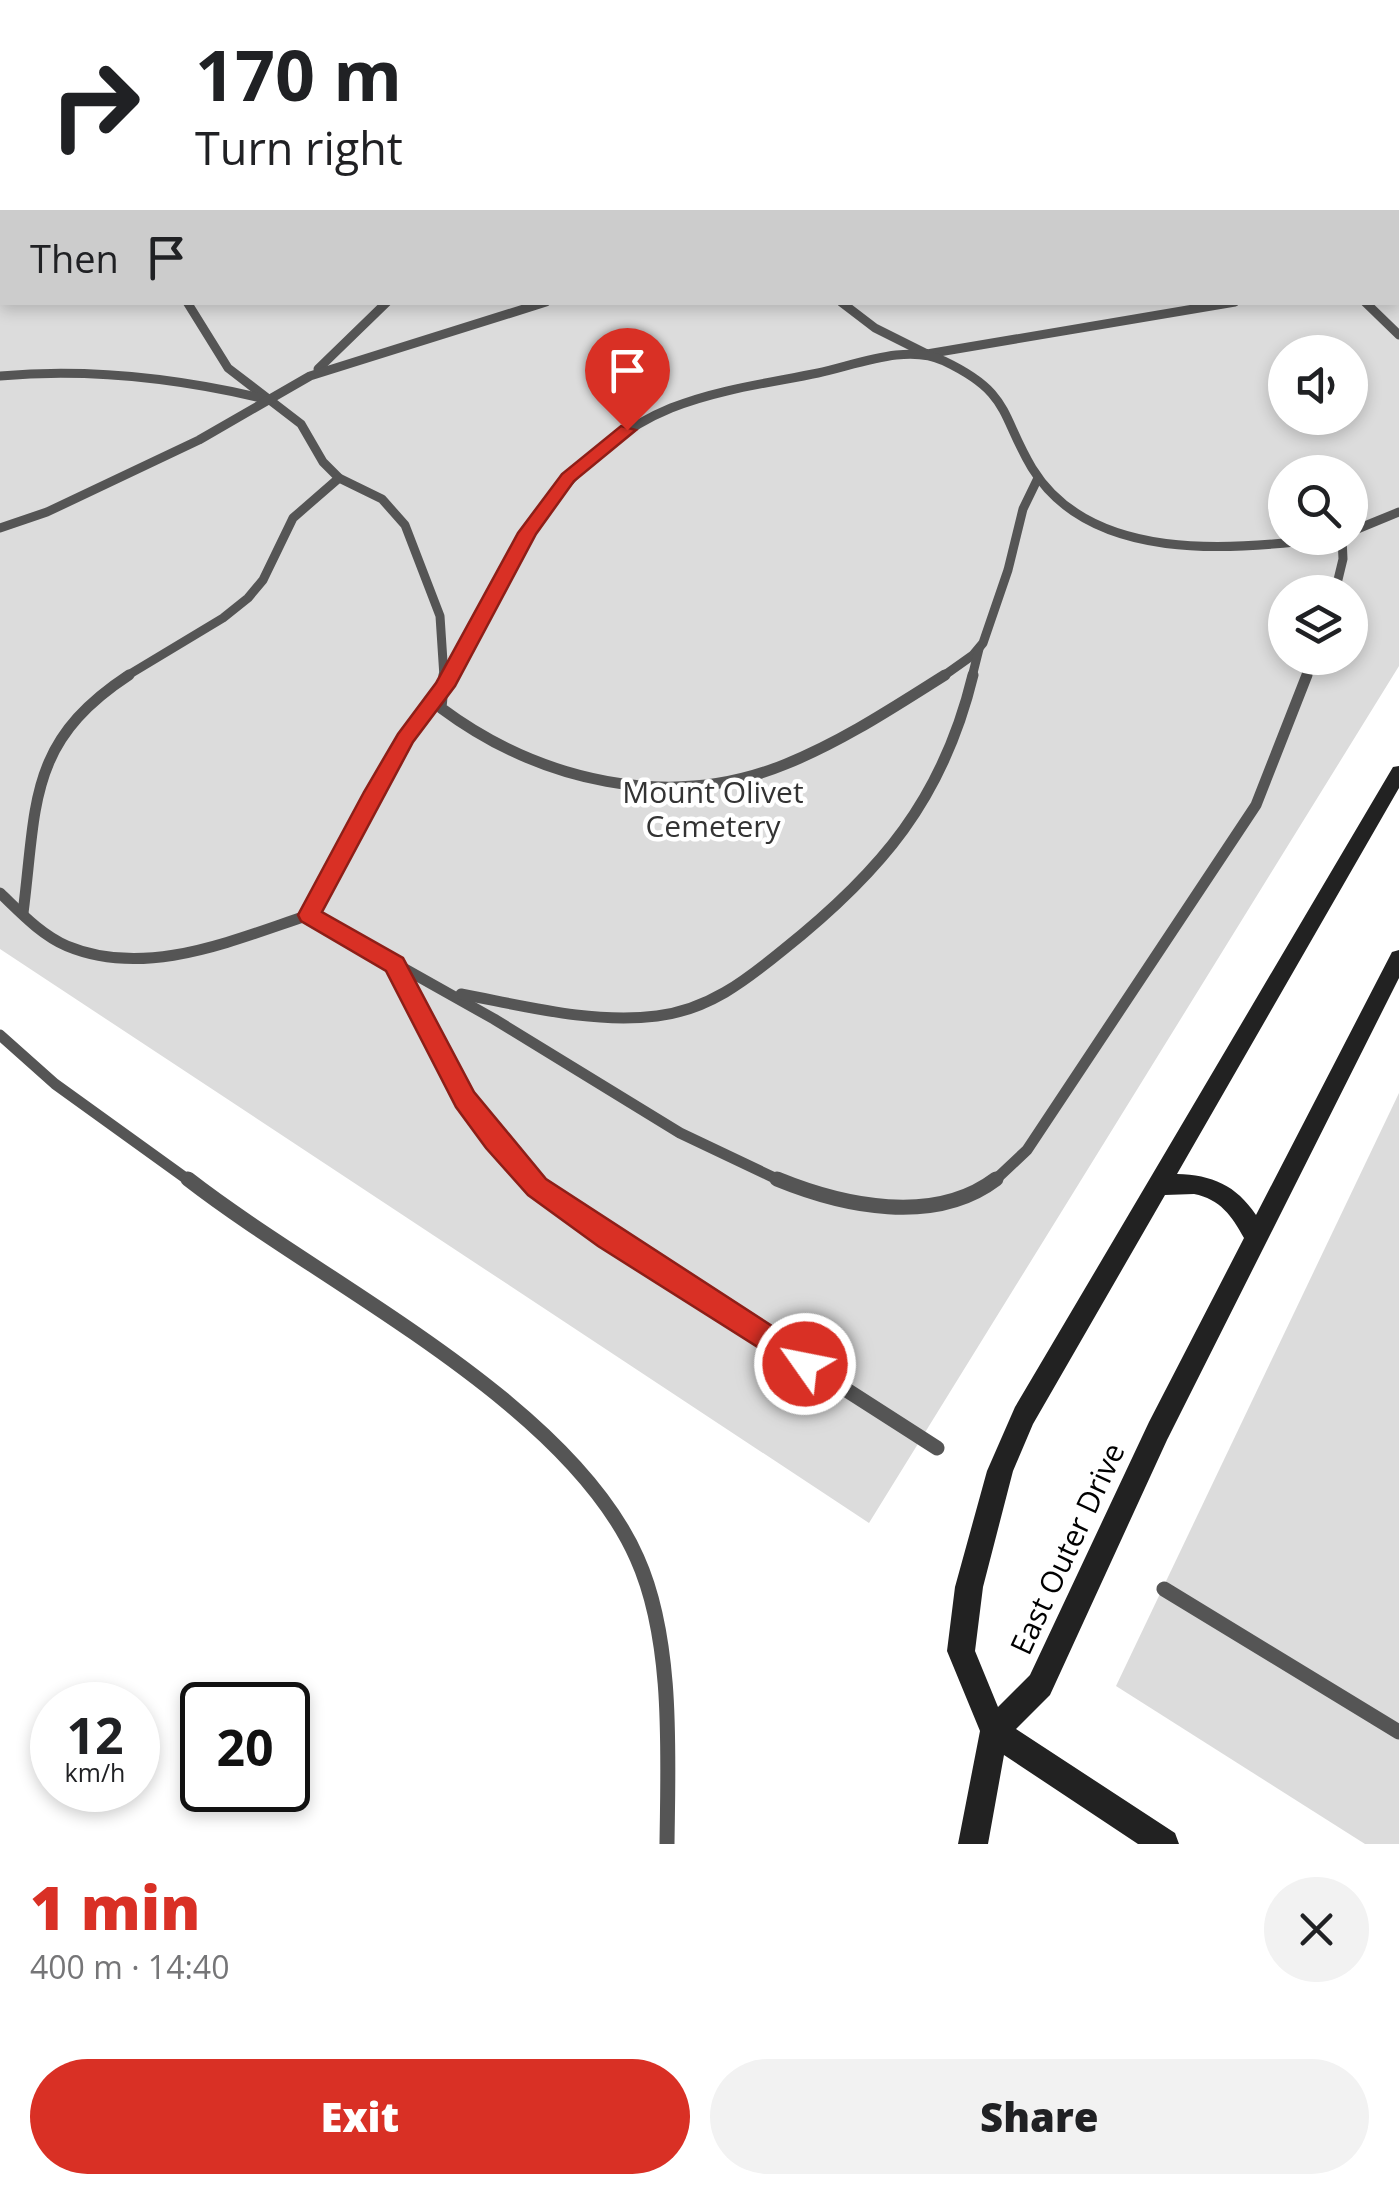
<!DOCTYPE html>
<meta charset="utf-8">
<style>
body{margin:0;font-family:"Open Sans",sans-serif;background:#f2f2f2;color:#202124;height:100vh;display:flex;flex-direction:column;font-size:38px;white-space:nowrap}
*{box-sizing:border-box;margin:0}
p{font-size:32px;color:#757577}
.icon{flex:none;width:55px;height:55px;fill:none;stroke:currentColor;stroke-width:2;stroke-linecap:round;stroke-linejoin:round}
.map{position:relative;height:1844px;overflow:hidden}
.drawer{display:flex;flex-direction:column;background:#fff;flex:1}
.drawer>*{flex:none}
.top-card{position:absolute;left:0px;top:0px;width:1400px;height:305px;box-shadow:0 5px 15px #0003;background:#fff;color:#202124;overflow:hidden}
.fabs{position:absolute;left:1268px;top:335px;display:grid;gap:20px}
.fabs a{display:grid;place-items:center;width:100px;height:100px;border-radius:50%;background:#fff;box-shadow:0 5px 15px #0003;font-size:50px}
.speed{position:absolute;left:30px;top:1682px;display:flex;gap:20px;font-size:50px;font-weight:700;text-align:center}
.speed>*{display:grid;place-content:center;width:130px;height:130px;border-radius:50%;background:#fff;box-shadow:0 5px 15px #0003;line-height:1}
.speed small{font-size:25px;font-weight:400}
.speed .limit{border:5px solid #111;border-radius:15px;background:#fff;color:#111}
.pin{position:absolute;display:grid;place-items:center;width:85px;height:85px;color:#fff;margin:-102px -42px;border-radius:50% 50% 50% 0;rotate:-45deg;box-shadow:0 0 10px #0007}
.pin .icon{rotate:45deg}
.me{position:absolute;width:110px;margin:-55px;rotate:303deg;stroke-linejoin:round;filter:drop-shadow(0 0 8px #0008)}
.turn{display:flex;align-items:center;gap:35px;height:210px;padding:0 30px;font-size:45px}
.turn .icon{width:130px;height:130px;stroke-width:2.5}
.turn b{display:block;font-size:70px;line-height:85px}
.then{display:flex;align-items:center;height:95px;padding:0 30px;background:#0003;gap:20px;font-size:38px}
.round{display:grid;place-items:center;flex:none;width:105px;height:105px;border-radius:52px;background:#f2f2f2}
.summary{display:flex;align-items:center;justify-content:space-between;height:170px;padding:0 30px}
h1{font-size:60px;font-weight:800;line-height:75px;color:#d93025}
.button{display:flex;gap:20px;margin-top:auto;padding:20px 30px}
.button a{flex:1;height:115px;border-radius:60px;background:#d93025;color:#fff;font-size:40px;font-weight:800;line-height:115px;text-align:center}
.button a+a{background:#f2f2f2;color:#202124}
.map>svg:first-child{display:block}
.green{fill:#dcdcdc;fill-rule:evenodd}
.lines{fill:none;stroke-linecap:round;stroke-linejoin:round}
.lane-far3{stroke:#555;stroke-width:6}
.lane-far2{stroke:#555;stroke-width:9}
.lane-far1{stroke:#555;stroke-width:11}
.lane{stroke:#555;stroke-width:15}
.secondary{fill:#222;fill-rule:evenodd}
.route{fill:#d93025;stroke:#8d1f18;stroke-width:2.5}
.labels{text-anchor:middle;stroke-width:9;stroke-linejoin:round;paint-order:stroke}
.park-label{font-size:30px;fill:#333;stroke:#fff}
.street-label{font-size:30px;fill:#000;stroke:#fff}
</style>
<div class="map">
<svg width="1399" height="1844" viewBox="0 0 1399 1844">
<rect width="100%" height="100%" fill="#fff"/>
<g class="green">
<path d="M0 0H1399V666L869 1523 0 949ZM2 2H1398V302H2ZM1285 352H1350V418H1285ZM1285 472H1350V538H1285ZM1285 592H1350V658H1285Z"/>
<path d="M1399 1093V1844H1365L1116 1686Z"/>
</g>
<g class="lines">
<g class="lane-far3">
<path d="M134 0 152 2"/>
<path d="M489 0 501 2"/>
<path d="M8 2 18 0"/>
<path d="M1082 2 1092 0"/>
</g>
<g class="lane-far2">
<path d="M187 302 228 368 301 424 323 462 339 478 382 499 405 525 440 616 444 677"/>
<path d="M841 302 875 328 927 354 1235 302"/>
<path d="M1365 302 1399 335"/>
<path d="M318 369 387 302"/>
<path d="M0 376C91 368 177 378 265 399"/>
<path d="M0 528 47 512 199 440 310 376 546 302"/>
<path d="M1350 532 1399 512"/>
<path d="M1335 592 1343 559 1342 538"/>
<path d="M125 677 223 618 248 598 263 580 293 518 339 478"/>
<path d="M450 677C505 574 555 455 671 408 719 389 769 383 818 373 856 365 907 343 944 361 1011 393 1000 414 1032 468 1090 563 1233 551 1326 538"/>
<path d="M942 677 973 655 983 643 1008 570 1023 509 1038 478"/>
<path d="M972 677 979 649"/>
<path d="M1306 677 1313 658"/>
</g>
<g class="lane-far1">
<path d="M444 675 441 708C539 781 670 812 786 764 843 741 894 707 945 675"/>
<path d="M0 893C20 912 41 935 67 946 146 979 233 940 309 915L494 1019 680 1133 783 1182"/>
<path d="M23 913C37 804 27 742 129 675"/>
<path d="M309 915 390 763 451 675"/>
<path d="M395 965 465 1100 533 1182"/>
<path d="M461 994C525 1006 592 1024 657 1016 708 1010 745 981 783 950 881 872 943 799 973 675"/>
<path d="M0 1035 55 1084 191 1182"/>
<path d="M993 1182 1027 1150 1256 805 1307 675"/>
</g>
<g class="lane">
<path d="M188 1179C323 1284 568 1401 637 1558 674 1640 668 1756 667 1844"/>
<path d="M531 1179 608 1237 937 1448"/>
<path d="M777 1179C843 1206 934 1226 996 1179"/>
<path d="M1164 1589 1399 1732"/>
</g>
<path class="secondary" d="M1399 766V788L1177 1174C1212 1175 1236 1185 1256 1215L1392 952 1399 950V978L1167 1440 1050 1695 1016 1729 1175 1833 1179 1844H1138L1004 1755 988 1844H958L980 1731 947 1651 955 1587 987 1471 1015 1407 1393 767ZM1194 1194C1220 1199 1232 1216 1244 1238L1149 1422 1030 1675 998 1707 975 1651 983 1587 1013 1471 1033 1424 1165 1195Z"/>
</g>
<path class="route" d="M621 426 636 430 574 481 536 534 455 686 413 742 322 912 403 958 474 1092 546 1179 815 1354 819 1364 815 1373 805 1377 598 1246 528 1195 486 1148 456 1107 386 971 301 921 298 915 364 792 398 734 436 683 518 533 562 474Z"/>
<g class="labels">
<g class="park-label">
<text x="713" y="803">Mount Olivet<tspan x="713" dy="34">Cemetery</tspan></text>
</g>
<g class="street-label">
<text transform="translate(1068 1549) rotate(-65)" y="10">East Outer Drive</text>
</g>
</g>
</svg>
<div class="fabs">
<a><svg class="icon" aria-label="sound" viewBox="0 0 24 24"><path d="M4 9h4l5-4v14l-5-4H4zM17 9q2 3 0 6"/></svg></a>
<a><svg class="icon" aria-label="search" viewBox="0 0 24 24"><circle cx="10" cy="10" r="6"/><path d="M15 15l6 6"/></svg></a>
<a><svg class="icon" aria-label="layers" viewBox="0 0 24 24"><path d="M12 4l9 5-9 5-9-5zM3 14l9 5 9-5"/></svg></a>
</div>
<div class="speed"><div>12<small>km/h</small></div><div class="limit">20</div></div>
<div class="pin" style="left:627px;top:430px;background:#d93025"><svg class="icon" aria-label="arrive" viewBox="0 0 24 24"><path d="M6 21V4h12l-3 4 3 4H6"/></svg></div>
<svg class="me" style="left:805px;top:1364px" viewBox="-20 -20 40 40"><circle r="17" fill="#d93025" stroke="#fff" stroke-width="3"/><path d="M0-11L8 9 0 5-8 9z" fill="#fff"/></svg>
<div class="top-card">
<div class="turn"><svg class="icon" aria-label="right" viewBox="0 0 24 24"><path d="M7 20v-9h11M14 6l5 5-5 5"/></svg><div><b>170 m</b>Turn right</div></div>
<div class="then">Then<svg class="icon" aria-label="arrive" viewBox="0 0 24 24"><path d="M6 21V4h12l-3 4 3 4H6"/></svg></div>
</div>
</div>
<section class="drawer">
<div class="summary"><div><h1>1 min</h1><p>400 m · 14:40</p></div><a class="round"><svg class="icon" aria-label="close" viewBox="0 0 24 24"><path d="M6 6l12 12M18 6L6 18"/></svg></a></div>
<div class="button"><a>Exit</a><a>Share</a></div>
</section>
